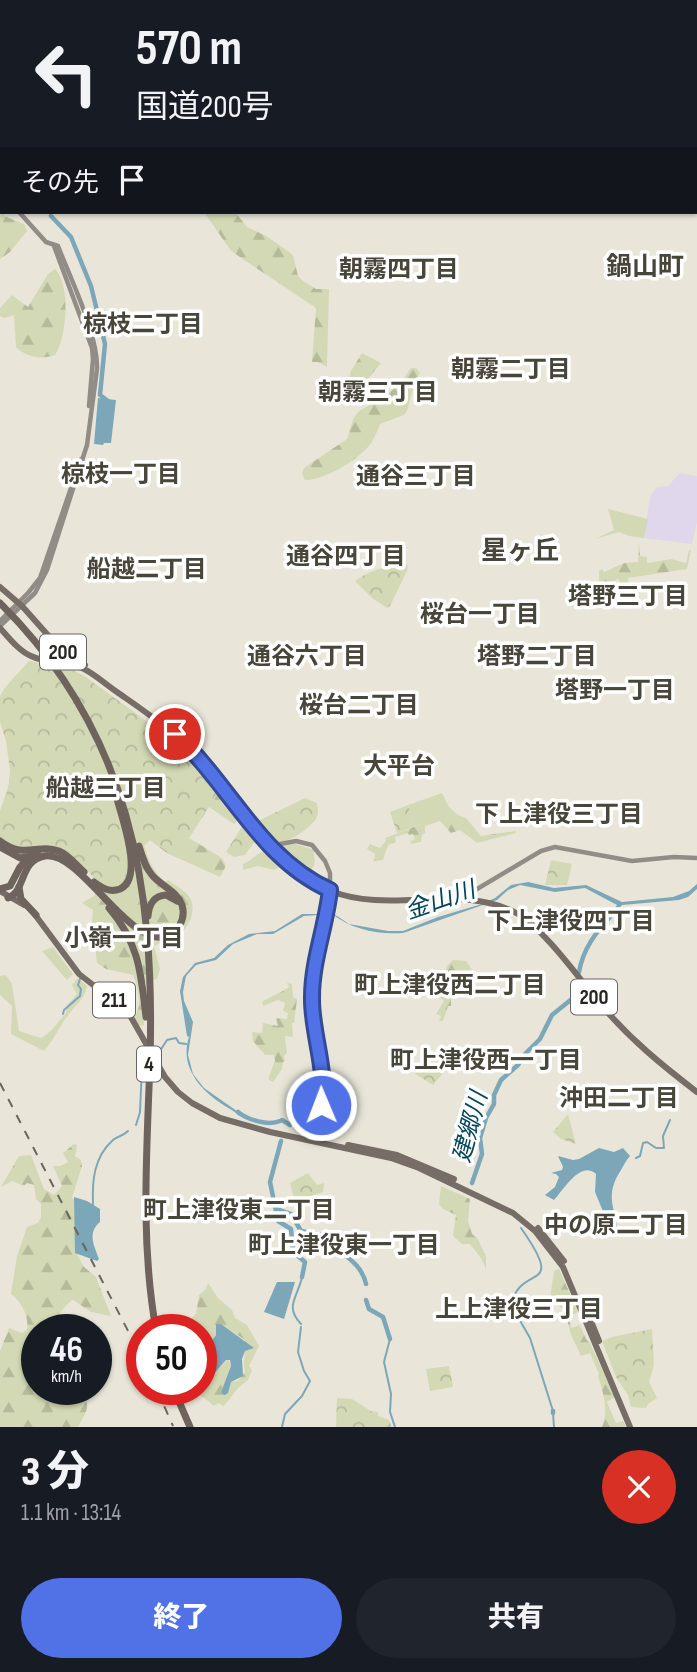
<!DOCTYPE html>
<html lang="ja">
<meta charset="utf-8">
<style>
body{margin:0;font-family:"Sofia Sans Condensed","Noto Sans JP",sans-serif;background:#20242c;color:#f1f3f6;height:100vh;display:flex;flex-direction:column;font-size:26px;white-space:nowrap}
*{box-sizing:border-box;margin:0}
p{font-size:23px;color:#9ea1a6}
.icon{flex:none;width:38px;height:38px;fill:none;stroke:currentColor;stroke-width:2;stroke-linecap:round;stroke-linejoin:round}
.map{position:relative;height:1427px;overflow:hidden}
.panel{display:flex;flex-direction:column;background:#171b24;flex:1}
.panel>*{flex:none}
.top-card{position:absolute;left:0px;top:0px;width:698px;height:214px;box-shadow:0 2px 5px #0004;background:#171b24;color:#f1f3f6;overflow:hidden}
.speed{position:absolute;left:21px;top:1314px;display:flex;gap:14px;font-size:35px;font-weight:700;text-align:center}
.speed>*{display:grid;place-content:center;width:91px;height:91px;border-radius:50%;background:#171b24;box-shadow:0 2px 5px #0004;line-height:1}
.speed small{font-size:18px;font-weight:400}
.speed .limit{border:10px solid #d22;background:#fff;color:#111}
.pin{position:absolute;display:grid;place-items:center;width:60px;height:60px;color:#fff;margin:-30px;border:4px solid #fff;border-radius:50%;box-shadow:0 2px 7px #0007}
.me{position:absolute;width:77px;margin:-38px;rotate:359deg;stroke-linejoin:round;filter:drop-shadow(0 0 5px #0008)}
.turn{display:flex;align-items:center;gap:24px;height:147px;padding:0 21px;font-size:32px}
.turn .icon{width:91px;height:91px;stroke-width:2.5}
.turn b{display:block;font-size:49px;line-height:60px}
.then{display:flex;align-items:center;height:66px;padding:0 21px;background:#0003;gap:14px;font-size:26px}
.round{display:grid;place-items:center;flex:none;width:74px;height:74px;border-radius:37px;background:#20242c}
.head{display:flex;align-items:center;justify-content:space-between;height:119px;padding:0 21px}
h1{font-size:42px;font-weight:800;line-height:52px}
.cta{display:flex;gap:14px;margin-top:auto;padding:14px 21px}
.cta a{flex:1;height:80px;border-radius:42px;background:#5072e6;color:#fff;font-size:28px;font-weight:800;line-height:80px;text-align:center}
.cta a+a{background:#20242c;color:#f1f3f6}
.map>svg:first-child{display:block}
.medical{fill:#e0d7ec}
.grass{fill:#d3d9b4}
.forest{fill:url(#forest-firs)}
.park{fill:url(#park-crowns)}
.water{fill:#7ba7b9}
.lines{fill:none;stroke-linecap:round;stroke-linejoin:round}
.stream{stroke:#7ba7b9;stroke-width:2}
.river{stroke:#7ba7b9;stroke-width:4.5}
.secondary{stroke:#928c86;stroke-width:4.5}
.trunk{stroke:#766e66;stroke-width:6}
.motorway{stroke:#6e645d;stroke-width:7}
.tram{stroke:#69675f;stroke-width:2}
.rail{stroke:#69675f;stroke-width:2;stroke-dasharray:9 9;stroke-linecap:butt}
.route-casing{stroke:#344a96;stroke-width:18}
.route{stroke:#5072e6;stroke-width:12}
.labels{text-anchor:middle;stroke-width:7;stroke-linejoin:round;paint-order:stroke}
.shield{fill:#fff;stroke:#676663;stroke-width:2}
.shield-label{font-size:21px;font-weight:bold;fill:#262520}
.neighbourhood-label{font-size:24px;font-weight:bold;fill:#48463b;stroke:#fff}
.water-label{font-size:24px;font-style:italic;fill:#044659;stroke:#fff}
.quarter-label{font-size:26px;font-weight:bold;fill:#48463b;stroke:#fff}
</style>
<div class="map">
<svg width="697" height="1427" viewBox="0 0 697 1427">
<defs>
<pattern id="forest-firs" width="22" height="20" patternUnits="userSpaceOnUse" patternTransform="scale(1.75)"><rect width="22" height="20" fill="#d3d9b4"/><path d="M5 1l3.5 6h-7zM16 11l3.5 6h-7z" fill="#b5ba9a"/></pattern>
<pattern id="park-crowns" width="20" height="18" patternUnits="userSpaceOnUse" patternTransform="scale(1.75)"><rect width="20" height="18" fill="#d3d9b4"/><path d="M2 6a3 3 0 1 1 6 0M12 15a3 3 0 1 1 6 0" fill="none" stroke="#b5ba9a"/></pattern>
</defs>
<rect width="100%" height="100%" fill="#e9e6d9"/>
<path class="medical" d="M680 473 697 476V522L692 544 644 538 650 497 657 487 668 486Z"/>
<g class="grass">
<path d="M608 509 648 519 644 538 629 536 619 532 595 539 614 530Z"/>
<path d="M442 793 449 807 458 815 415 826 408 805Z"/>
<path d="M293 843 314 850C314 860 318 867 306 873L290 862 274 870 258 866 243 870V864C252 861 257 853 266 850L271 853 277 846Z"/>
<path d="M53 947 73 974 67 980 42 951Z"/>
<path d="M6 975 12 984 19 1031 41 1038C51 1033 58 1022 66 1013L67 1005 77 994 72 985 78 978 87 986C85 999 76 1004 69 1014 59 1026 55 1039 44 1051L11 1034 12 1006 0 995V976Z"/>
</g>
<g class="forest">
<path d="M0 201 4 216 24 224 27 231 10 252 0 259Z"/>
<path d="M204 212H235L247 227 268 237 293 255 298 276 303 281 316 289H329L327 367 318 362H312L316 308 231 251Z"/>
<path d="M55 269C71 284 67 338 55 355 41 360 26 357 16 347L14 315 4 318 0 316V308L12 295 28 307 48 274Z"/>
<path d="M362 353 381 363 357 392 349 391 347 387 351 371Z"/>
<path d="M411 368H416L420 373 415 382 407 411 404 415 380 424C378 429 376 435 373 440 364 457 324 481 305 480L302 473 304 468 347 439 354 417 359 411 379 400 399 385Z"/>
<path d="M639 542 640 556 647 557V563L671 559 686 563 689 550H691L687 569 628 578 629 586 623 587 618 579 604 586 599 581V571L602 569 604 572 624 563 638 562Z"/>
<path d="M29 661 71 669 87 678 183 751 218 791 239 819 234 824 209 807 189 838 222 858 226 866 220 877 167 853 150 840 144 845C149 861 153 871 165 882L168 880C175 885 186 891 190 898 198 911 187 931 175 938 169 942 161 942 154 946L160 969 157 979 141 984 144 1025 139 1026 134 1019C142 1004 139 990 133 975L106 969 97 963 94 938H86L85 933 92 924 93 910 82 903 94 896 100 885C76 852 34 832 0 811 5 797 11 783 10 769 10 749 0 712 1 694 8 682 21 671 29 661Z"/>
<path d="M458 815 466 818 481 836 516 831V833L477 843 460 830 451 833 440 821 425 826V833L422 835 421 842 411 844 410 841 415 840 413 834 409 835 408 833 395 837 396 842 388 845 383 860 374 861 375 854 367 849 370 844 380 848 386 841 385 838 427 822Z"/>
<path d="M453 960 466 961 473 971 465 980 457 977 452 983 458 992 451 1000V1006H448L443 1021H439L441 1016 436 1014 444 1001 436 995 447 966Z"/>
<path d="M287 983 292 984 293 997 297 999 294 1023H292L293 1037 285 1036 287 1053 284 1056 285 1061 283 1062 282 1069 273 1082 268 1079 275 1061 274 1055H265L253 1041 252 1032 262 1033 263 1023 278 1026 276 1018 287 1019 288 1013 283 1011 285 1003 278 1000 263 1006 262 1002C272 995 280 994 289 987Z"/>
<path d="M74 1144 77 1145 75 1156 81 1160 82 1166 72 1198 77 1201 78 1256 84 1267 96 1277 111 1316 91 1312 73 1300C65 1304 53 1321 55 1330H37V1390H91L85 1396C91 1409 83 1416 78 1427H0V1351L9 1328 22 1333 27 1330C29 1316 22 1302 11 1294L17 1256 27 1227 38 1223 41 1217V1204L36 1199 34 1185 27 1183 24 1186 12 1181 1 1187 19 1156 31 1155 44 1189 54 1195 62 1186 53 1166H61L68 1162 63 1153Z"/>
<path d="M441 1186 470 1199 468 1221 472 1234 478 1239 486 1257V1269L481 1258 470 1244H462L453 1236 456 1215 443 1209 439 1204Z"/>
<path d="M559 1269 578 1312 569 1316 571 1328 580 1325 586 1339 590 1343 615 1397 607 1402 616 1423 623 1421 626 1427H602C609 1411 603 1391 598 1376L599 1374 590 1353 581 1356 571 1335 565 1311 550 1298 554 1271Z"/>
<path d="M208 1283 218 1298 232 1310 235 1318 247 1325 259 1346 249 1366 252 1370 248 1380 238 1388 224 1406 218 1403 214 1406C204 1399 195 1387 182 1393L181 1390H201V1371L212 1376 228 1359 231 1366 221 1392 226 1394 231 1382 238 1381 245 1372C242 1359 247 1351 245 1340L221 1324H216V1335L201 1356V1330H179L196 1314 199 1295 205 1290Z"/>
</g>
<g class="park">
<path d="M406 564 408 566 407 571 390 606 387 608 372 598 355 581C369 571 387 563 403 571Z"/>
<path d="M29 661 71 669 87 678 174 741 218 791 177 858 150 840 144 846 126 851V878L116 889 100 885 87 870 67 853 20 849 0 839V811L9 786 10 770 6 741 0 722V696Z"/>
<path d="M305 798 317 803C318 808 319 814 316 819 309 829 286 846 273 841 267 839 262 829 258 824L260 820Z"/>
<path d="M408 805 415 826 397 833 390 812Z"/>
<path d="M243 825 256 840 245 855 234 857 226 852Z"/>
<path d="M551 860 572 864 567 885H545Z"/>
<path d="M434 1051 444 1072 433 1085 414 1073 423 1060Z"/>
<path d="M568 1114 576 1144 561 1139 553 1132Z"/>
<path d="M308 1173 317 1185 324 1183 323 1192 295 1202 290 1183Z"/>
<path d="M652 1329 654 1365 649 1382 657 1398 648 1404 646 1408 631 1407 628 1395 616 1377 602 1341 612 1337Z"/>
<path d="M449 1366 453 1387 430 1391 426 1369Z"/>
<path d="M337 1398 352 1399 371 1411 378 1412V1416L389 1420 392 1427H336Z"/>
</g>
<g class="water">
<path d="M98 398 116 400 111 443H104L103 445 94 444Z"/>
<path d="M528 882 554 888 586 885 622 902 673 897 689 891 697 884V889L688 897 679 900 622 905 608 920H607L617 905 585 888 555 892 520 885 508 890 497 900 403 933C378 935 351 929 332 914L304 916 273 934H257L233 944 216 960 196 965 186 976 183 992 184 1001 193 1022 188 1055 193 1074 204 1088 244 1116H239C235 1111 231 1110 225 1106 201 1091 179 1067 189 1037L187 1036 180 991 183 977 195 963 214 958 228 945 249 934 275 931 302 914H318L328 910 349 924 388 931H403L438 917 482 904 495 898 511 885Z"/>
<path d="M599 1148 614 1152 623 1148 630 1156C626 1160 624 1165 621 1170 604 1196 615 1207 619 1235L612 1233 595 1192 596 1174C581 1160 564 1189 554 1200L545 1195 555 1187 559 1177 556 1174 551 1173 562 1170 563 1167 558 1156 573 1160 579 1159Z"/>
<path d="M74 1197 87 1201 100 1209V1222C87 1233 94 1245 99 1259L97 1261 75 1253Z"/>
<path d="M277 1282H295L284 1319 264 1312Z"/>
<path d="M216 1324H221L254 1348 245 1351 242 1359 243 1376 231 1382 228 1393 224 1395 221 1392 231 1366 230 1360H226L212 1376 201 1371V1356L216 1335Z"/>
</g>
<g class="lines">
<g class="stream">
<path d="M63 1014 64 1010 80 996 81 989 78 985 80 979"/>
<path d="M156 1057 167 1040 176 1038 179 1043 186 1044"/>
<path d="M136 1125 140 1112 142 1066 147 1063"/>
<path d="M636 1158 640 1156 643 1143 647 1142 656 1148H664L663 1136 670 1120"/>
<path d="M93 1204C92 1180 94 1157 113 1140 118 1136 123 1136 128 1131"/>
<path d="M521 1228C568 1295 520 1262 511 1305L530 1338 553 1411"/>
<path d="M301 1324C284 1306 298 1297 302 1277"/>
<path d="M390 1339 384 1362 391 1394 390 1412 395 1427"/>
<path d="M553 1413 554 1427"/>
<path d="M282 1427 285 1414 302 1396 310 1381 304 1371 298 1352 301 1327"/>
</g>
<g class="river">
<path d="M0 119 2 122"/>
<path d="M51 216 71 237 91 286 105 344 100 395 108 401"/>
<path d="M579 972C583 949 596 932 611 916"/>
<path d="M238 1112C248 1120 268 1126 280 1121"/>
<path d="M282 1120 290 1125"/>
<path d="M281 1141 270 1182 278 1221 291 1229 293 1252 305 1262 302 1277"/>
<path d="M472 1183 482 1154 480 1138 486 1118 494 1104V1095L501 1080 518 1065 525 1054 540 1039 552 1015 573 998 576 983"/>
<path d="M277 1209 291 1214 301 1231 323 1235C337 1253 361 1260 366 1284"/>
<path d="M366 1300 369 1309 383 1317 390 1339"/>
<path d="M553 1411V1413"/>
</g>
<g class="secondary">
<path d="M0 190 2 192"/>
<path d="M54 246 92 348 93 359 89 406"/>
<path d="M0 621 28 593 40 578 81 459"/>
<path d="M0 626 35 593 47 570 87 445 97 369C98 334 71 280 58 246L46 242 19 212"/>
<path d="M269 846 296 841 312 845 325 861 330 873V894L311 995 322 1100 314 1126 318 1142"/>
<path d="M467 900 472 892 541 851 555 847 632 861 674 857 697 858"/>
</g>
<g class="trunk">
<path d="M0 587 22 606 62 651 85 665"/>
<path d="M0 628C9 638 19 651 31 656 47 664 66 660 82 668 95 674 105 684 117 692 137 706 158 720 176 736 233 783 260 862 331 891 391 915 462 882 518 914 547 932 580 980 603 1007 631 1040 663 1066 697 1092"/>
<path d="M0 891 24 905"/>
<path d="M33 912 79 974 128 1012 165 1077 178 1092 192 1103 220 1118 270 1132 391 1158 419 1168 513 1213 535 1231 563 1267 630 1427"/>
<path d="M348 1145 397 1155 454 1179"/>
<path d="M538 1228 564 1261"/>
<path d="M586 1309 599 1341"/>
</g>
<g class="motorway">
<path d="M0 603C130 732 155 885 150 1061 147 1151 140 1240 156 1330"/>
<path d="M0 841C25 860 36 843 59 851 69 855 76 865 84 872"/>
<path d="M0 847 20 858 38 855"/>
<path d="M94 882C102 888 110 893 120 889 145 878 121 816 116 795"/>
<path d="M19 887 21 899 36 915"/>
<path d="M0 889 10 886 20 867 28 858"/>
<path d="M8 898C26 892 19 860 45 856 84 850 138 967 176 930 182 924 185 914 182 905 177 891 161 886 152 875 145 867 142 856 139 846"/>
<path d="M109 908C139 943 141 973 146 1017"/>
<path d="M148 916C149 905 153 896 166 895L177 901"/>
<path d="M174 1390 190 1427"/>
</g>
<g class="tram">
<path d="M664 0V2"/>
<path d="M696 125 697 126"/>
</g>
<g class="rail">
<path d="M0 1083 142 1358"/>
<path d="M157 1390 173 1426"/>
</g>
</g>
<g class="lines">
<defs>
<path id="route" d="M175 734C230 784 260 859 330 890 326 926 312 961 312 997 311 1031 328 1072 321 1105"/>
</defs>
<use href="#route" class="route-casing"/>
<use href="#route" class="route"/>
</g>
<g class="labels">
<g class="shield">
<rect x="40" y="634.5" width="46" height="35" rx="5"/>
<rect x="571" y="979.5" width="46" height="35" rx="5"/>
<rect x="93" y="982.5" width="42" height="35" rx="5"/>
<rect x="137" y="1046.5" width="24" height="35" rx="5"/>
</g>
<g class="shield-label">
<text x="63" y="659">200</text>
<text x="594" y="1004">200</text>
<text x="114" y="1007">211</text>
<text x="149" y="1071">4</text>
</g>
<g class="neighbourhood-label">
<text x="399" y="277">朝霧四丁目</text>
<text x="143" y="332">椋枝二丁目</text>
<text x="511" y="377">朝霧二丁目</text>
<text x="378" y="400">朝霧三丁目</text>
<text x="121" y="482">椋枝一丁目</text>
<text x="416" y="484">通谷三丁目</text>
<text x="346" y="564">通谷四丁目</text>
<text x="147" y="577">船越二丁目</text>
<text x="628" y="604">塔野三丁目</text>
<text x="480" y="622">桜台一丁目</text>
<text x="307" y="664">通谷六丁目</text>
<text x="537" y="664">塔野二丁目</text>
<text x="615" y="698">塔野一丁目</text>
<text x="359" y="713">桜台二丁目</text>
<text x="399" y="774">大平台</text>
<text x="106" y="796">船越三丁目</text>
<text x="559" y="822">下上津役三丁目</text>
<text x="571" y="929">下上津役四丁目</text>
<text x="124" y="946">小嶺一丁目</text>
<text x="450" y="993">町上津役西二丁目</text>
<text x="486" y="1068">町上津役西一丁目</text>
<text x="619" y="1106">沖田二丁目</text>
<text x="239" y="1218">町上津役東二丁目</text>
<text x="616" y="1233">中の原二丁目</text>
<text x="344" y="1253">町上津役東一丁目</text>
<text x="519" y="1317">上上津役三丁目</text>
</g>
<g class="water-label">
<text transform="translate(440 900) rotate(-19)" y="8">金山川</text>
<text transform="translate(470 1127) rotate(-75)" y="8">建郷川</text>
</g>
<g class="quarter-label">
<text x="645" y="275">鍋山町</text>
<text x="520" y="559">星ヶ丘</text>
</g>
</g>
</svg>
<div class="speed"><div>46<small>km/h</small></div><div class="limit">50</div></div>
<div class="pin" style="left:175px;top:734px;background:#d93025"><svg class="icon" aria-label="arrive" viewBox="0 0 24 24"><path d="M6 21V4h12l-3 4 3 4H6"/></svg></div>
<svg class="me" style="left:321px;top:1105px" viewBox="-20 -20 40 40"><circle r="17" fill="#5072e6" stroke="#fff" stroke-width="3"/><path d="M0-11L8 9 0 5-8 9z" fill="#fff"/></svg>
<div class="top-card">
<div class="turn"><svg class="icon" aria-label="left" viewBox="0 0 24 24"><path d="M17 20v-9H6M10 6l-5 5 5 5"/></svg><div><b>570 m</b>国道200号</div></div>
<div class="then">その先<svg class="icon" aria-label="arrive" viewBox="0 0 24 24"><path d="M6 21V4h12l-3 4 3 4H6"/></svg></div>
</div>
</div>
<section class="panel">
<div class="head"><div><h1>3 分</h1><p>1.1 km · 13:14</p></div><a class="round" style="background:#d93025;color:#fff"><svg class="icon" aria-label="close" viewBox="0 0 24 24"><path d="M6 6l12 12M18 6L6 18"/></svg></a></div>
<div class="cta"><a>終了</a><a>共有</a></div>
</section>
